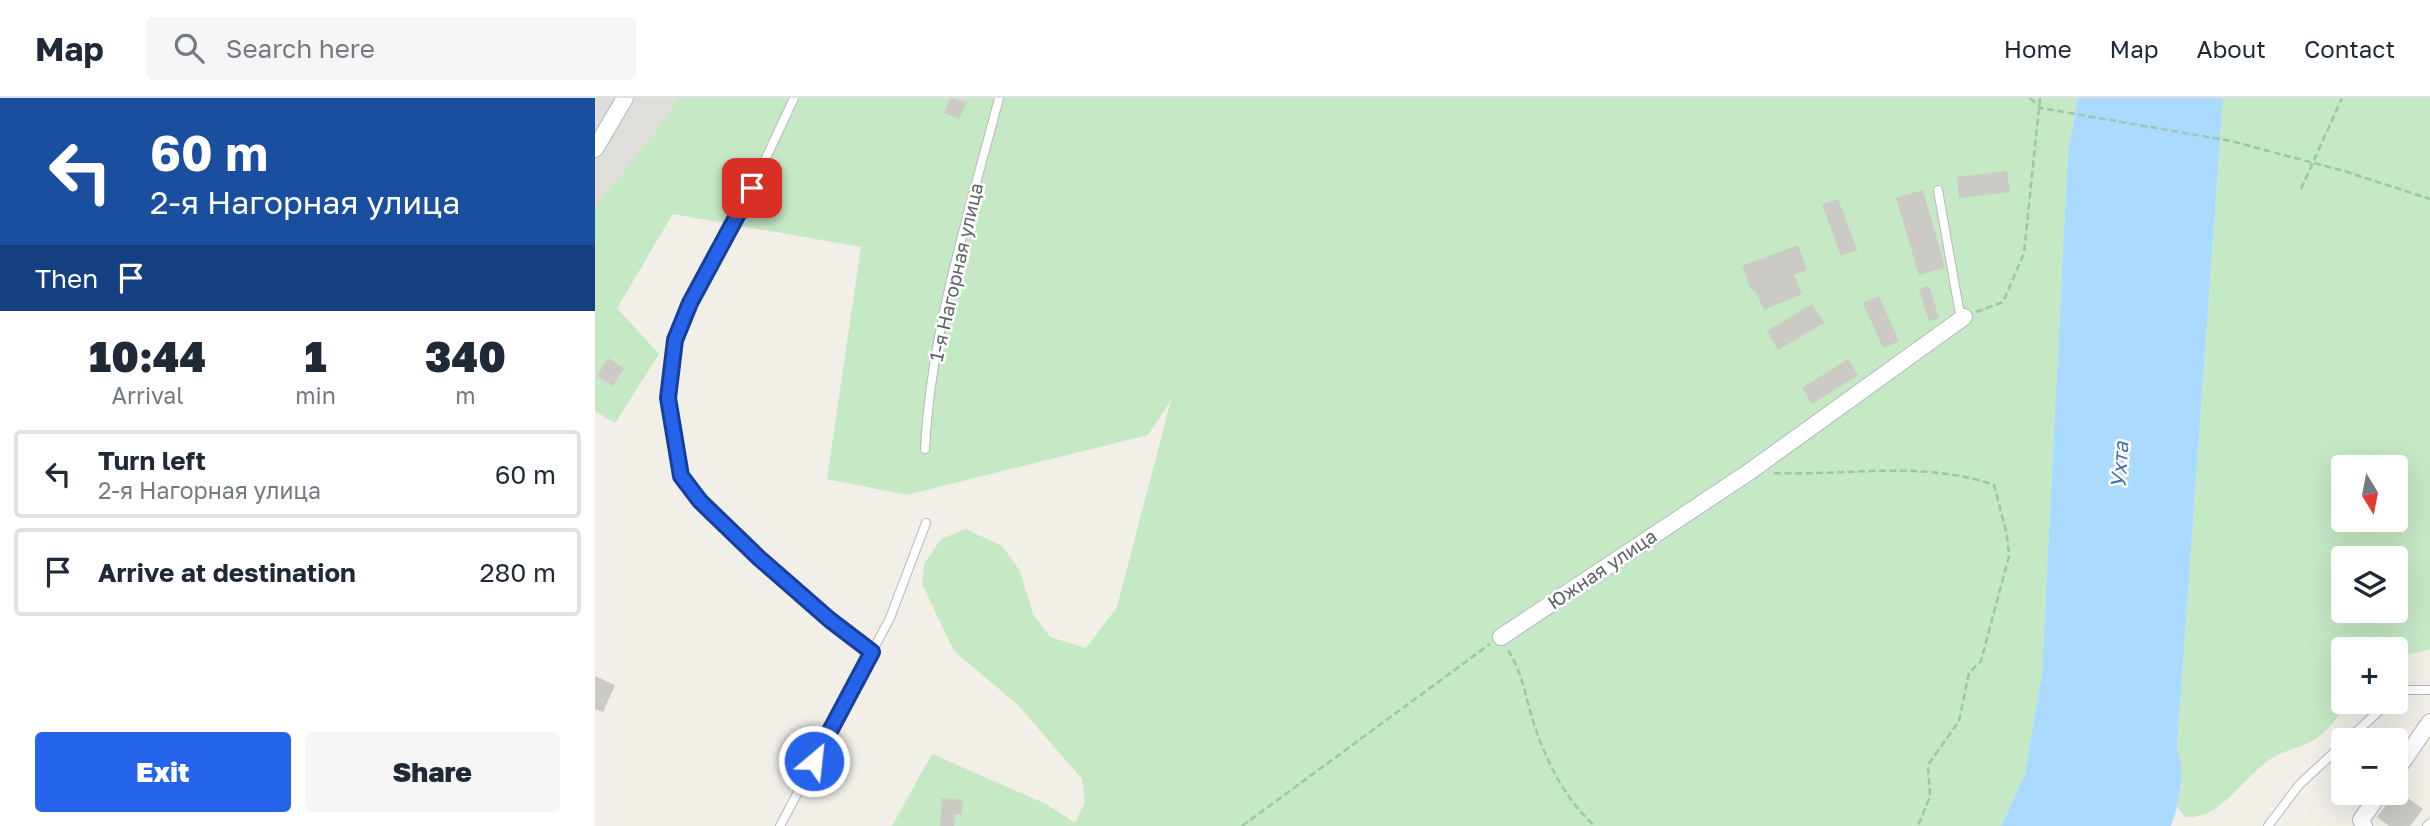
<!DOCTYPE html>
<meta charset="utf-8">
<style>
body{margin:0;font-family:"Golos Text",sans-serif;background:#f6f6f7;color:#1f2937;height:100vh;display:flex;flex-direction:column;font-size:26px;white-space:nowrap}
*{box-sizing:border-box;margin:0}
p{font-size:23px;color:#747a83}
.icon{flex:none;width:38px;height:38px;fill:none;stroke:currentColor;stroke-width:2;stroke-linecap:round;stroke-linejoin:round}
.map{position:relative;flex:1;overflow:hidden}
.drawer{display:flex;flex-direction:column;background:#fff;width:595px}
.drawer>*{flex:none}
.hud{background:#1a4fa0;color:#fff;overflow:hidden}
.needle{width:46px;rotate:170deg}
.fabs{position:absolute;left:1736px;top:357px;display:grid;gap:14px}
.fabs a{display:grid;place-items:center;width:77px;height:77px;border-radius:7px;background:#fff;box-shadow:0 7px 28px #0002;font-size:35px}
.pin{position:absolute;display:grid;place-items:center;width:60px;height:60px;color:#fff;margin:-30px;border-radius:14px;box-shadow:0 4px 10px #0006}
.me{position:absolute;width:77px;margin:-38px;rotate:28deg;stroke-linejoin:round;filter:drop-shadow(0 0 5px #0008)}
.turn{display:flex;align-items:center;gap:24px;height:147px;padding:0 35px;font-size:32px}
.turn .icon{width:91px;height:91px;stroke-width:2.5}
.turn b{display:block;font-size:49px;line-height:60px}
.then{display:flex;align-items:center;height:66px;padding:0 35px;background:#0003;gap:14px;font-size:26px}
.eta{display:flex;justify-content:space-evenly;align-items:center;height:119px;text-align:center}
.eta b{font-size:42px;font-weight:800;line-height:49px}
.button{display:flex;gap:14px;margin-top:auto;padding:14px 35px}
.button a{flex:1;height:80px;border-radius:7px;background:#2563eb;color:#fff;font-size:28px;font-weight:800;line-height:80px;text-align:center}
.button a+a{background:#f6f6f7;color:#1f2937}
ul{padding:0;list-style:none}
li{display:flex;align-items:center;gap:21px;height:88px;margin:0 14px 10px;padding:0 21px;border:4px solid #e0e1e3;border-radius:7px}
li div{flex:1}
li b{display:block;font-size:26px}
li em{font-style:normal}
header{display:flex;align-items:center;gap:42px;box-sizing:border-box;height:98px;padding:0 35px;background:#fff;border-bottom:2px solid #e0e1e3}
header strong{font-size:33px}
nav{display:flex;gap:38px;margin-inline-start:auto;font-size:24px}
.search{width:490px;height:63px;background:#f6f6f7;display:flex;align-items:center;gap:18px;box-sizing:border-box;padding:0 24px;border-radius:7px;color:#747a83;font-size:26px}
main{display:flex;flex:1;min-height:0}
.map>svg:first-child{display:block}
.industrial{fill:#e0deda}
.green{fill:#c5e8c5;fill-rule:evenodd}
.water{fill:#aadaff}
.building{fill:#cccac5}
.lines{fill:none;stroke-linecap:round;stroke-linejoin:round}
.service-casing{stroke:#b5b8bc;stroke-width:10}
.minor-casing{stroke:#b5b8bc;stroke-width:18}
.path{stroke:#9cc7a9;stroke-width:2.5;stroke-dasharray:7 3.5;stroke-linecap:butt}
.service{stroke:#fff;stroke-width:8}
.minor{stroke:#fff;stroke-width:16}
.route-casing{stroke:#184099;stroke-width:18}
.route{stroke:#2563eb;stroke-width:12}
.labels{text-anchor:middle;stroke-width:5;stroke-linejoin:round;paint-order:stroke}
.street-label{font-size:19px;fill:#5f6368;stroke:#fff}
.water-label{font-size:21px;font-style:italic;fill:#4174aa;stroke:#fff}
</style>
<header>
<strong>Map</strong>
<div class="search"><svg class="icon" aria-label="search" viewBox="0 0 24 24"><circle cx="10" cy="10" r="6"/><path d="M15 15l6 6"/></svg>Search here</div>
<nav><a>Home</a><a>Map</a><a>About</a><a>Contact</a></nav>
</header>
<main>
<section class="drawer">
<div class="hud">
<div class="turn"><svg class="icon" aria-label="left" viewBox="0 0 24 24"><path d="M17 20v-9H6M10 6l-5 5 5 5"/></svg><div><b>60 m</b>2-я Нагорная улица</div></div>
<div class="then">Then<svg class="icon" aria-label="arrive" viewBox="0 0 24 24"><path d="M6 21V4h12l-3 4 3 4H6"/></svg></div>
</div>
<div class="eta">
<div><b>10:44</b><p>Arrival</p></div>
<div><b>1</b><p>min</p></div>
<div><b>340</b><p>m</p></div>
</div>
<ul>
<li><svg class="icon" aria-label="left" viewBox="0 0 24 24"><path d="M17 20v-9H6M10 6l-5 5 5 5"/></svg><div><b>Turn left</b><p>2-я Нагорная улица</p></div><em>60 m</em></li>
<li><svg class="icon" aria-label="arrive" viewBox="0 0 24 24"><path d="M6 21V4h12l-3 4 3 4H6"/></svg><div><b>Arrive at destination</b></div><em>280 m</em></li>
</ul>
<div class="button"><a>Exit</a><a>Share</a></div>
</section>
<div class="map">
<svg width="1835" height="728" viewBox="0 0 1835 728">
<rect width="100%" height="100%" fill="#f1efe8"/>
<path class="industrial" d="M0 0H82L73 18 0 109Z"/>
<g class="green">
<path d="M82 0H1483L1473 53 1447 574 1430 676 1406 728H297L337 656 451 706 480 725 490 704 487 681 423 607 359 553 327 486 329 466 346 441 371 431 407 448 425 473 438 516 455 539 491 550 522 509 576 302 553 337 312 397 232 381 266 149 78 116 22 210 64 256 20 325 0 313V109L73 18Z"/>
<path d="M1628 0H1835V551L1801 560V551H1748V604H1754C1745 615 1737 627 1726 637 1711 650 1693 650 1677 660 1650 677 1625 723 1590 719L1582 708 1587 686 1582 650ZM1748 369H1801V422H1748ZM1748 460H1801V513H1748Z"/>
</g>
<path class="water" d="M1483 0H1628L1582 650C1591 678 1585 701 1576 728H1406L1430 676 1447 574 1473 53Z"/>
<g class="building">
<path d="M356 0 372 4 364 21 349 15Z"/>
<path d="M1412 73 1415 94 1364 100 1362 79Z"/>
<path d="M1328 92 1350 170 1324 177 1301 100Z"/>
<path d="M1243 101 1262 152 1246 158 1227 106Z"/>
<path d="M1203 147 1212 172 1199 177 1207 196 1169 212 1160 192 1157 193 1147 168Z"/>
<path d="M1334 188 1344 220 1334 223 1324 191Z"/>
<path d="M1284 198 1304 243 1288 250 1268 205Z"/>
<path d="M1217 206 1229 225 1183 252 1172 233Z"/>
<path d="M13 260 29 270 18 288 2 278Z"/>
<path d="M1253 261 1263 277 1217 306 1207 290Z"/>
<path d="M0 578 20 587 8 614 0 611Z"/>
<path d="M1802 692 1828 711 1815 728H1794L1782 719Z"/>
<path d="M347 700 368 702 366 717 360 716 359 728H345Z"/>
</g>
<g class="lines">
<defs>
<g id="service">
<path d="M199 0 157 90 95 205 80 242 73 300 76 332 86 378 105 403 185 479 277 554"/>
<path d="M1343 92 1364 211 1369 219"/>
<path d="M330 351C336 232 374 115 404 0"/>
<path d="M1801 599 1810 592H1835"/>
<path d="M1752 642 1794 604"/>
<path d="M185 728 295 520 331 425"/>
<path d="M1673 728 1704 687 1748 646"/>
<path d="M1832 728 1835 725"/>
</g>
<g id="minor">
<path d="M0 51 30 0"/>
<path d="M906 539 1154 374 1369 219"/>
<path d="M1801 673 1835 624"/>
<path d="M1769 728 1766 722 1785 695"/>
</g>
</defs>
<use href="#service" class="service-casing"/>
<use href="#minor" class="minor-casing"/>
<g class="path">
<path d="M1435 0 1446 10 1636 43 1749 73 1835 101"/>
<path d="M1706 91 1747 0"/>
<path d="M1381 214 1408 204 1429 155 1445 0"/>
<path d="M1179 375C1254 378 1327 362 1399 387L1412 437 1414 458 1386 563 1374 575 1364 623 1333 667 1335 698 1323 728"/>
<path d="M913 552C928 576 930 597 938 623 950 661 970 702 1000 728"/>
<path d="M647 728 895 546"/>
</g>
<use href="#service" class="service"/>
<use href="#minor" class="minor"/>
</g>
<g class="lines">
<defs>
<path id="route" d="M157 90 95 205 80 242 73 300 86 378 105 403 164 460 235 522 277 554 219 663"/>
</defs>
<use href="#route" class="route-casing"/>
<use href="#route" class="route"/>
</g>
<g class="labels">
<g class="street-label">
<text transform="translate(361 174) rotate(-77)" y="7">1-я Нагорная улица</text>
<text transform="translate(1007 471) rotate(-34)" y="7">Южная улица</text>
</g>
<g class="water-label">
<text transform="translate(1525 367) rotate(-86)" y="7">Ухта</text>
</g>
</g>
</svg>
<div class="fabs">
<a><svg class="needle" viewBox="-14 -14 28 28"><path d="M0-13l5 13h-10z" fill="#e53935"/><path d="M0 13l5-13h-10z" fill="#747a83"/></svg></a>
<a><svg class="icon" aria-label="layers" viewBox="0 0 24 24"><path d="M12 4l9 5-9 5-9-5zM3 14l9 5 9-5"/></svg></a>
<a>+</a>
<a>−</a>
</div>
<div class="pin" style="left:157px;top:90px;background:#d93025"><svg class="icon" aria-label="arrive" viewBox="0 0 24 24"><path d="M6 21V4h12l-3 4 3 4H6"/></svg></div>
<svg class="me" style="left:219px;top:663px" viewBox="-20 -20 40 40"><circle r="17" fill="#2563eb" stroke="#fff" stroke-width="3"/><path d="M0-11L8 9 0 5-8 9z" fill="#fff"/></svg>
</div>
</main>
